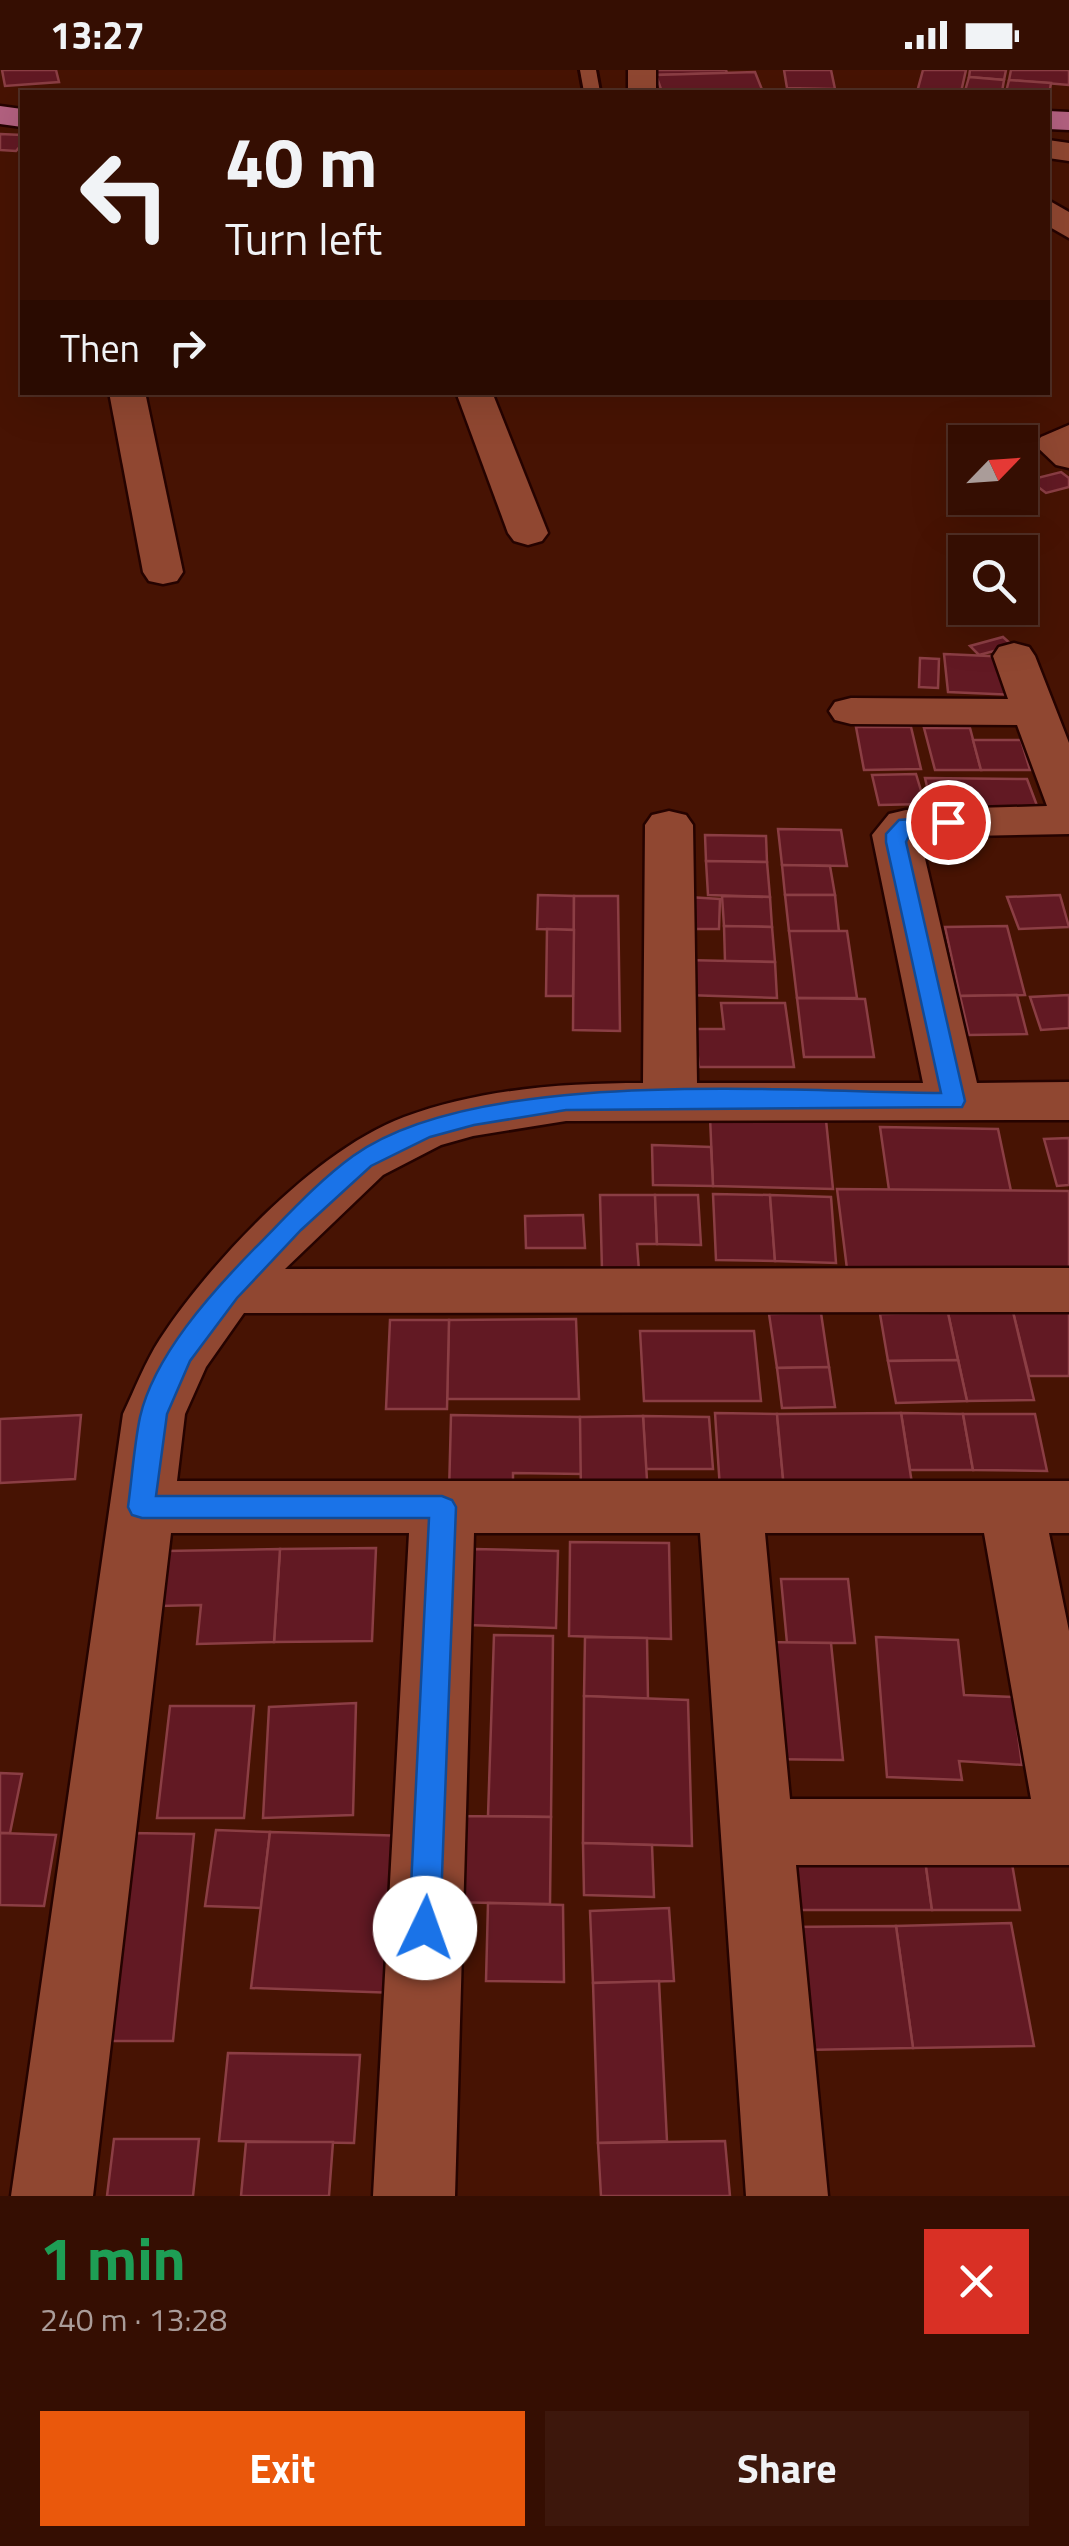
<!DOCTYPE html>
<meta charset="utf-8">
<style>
body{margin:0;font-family:"Titillium Web",sans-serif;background:#3d170c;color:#f1f3f6;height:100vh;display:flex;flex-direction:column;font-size:38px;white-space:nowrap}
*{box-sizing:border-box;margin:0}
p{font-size:32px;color:#aa9c99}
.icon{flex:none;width:55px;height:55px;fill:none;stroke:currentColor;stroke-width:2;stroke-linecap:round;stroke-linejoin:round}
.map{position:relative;height:2126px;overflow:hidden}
.drawer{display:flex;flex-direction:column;background:#350e02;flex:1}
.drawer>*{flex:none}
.top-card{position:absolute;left:20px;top:20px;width:1030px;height:305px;border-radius:0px;box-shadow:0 10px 40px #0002,0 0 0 2px #4f2e24;background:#350e02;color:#f1f3f6;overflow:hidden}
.needle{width:65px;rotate:65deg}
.buttons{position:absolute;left:948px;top:355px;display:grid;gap:20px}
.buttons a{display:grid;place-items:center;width:90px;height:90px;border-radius:0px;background:#350e02;box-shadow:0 10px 40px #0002,0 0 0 2px #4f2e24;font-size:50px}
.pin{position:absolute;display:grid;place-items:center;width:85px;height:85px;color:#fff;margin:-42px;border:5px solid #fff;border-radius:50%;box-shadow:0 2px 10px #0007}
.me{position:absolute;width:110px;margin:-55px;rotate:3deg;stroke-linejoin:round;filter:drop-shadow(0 0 8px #0008)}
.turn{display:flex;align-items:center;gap:35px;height:210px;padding:0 40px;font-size:45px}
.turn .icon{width:130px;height:130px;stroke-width:2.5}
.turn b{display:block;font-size:70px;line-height:85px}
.then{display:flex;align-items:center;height:95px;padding:0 40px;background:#0003;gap:20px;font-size:38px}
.round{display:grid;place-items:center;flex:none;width:105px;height:105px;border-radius:0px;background:#3d170c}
.overview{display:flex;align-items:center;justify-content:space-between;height:170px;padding:0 40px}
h1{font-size:60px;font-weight:700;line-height:75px;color:#1e9e55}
.cta{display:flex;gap:20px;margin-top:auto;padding:20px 40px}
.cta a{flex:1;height:115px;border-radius:0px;background:#ea580c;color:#fff;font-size:40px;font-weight:700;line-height:115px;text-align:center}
.cta a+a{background:#3d170c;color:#f1f3f6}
.status{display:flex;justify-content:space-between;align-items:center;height:70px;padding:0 50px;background:#350e02;direction:ltr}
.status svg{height:28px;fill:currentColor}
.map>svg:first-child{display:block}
.building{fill:#621923;stroke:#8b3e44;stroke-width:2.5}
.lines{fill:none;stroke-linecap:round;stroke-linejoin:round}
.service-casing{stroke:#250300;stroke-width:6}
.minor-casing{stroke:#250300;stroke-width:5}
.primary-casing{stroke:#250300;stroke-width:5}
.service{fill:#904731;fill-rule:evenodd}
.minor{fill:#904731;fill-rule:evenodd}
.primary{fill:#b36180;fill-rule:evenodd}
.route{fill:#1a73e8;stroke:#114b97;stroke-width:2.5}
</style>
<div class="status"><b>13:27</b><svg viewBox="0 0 49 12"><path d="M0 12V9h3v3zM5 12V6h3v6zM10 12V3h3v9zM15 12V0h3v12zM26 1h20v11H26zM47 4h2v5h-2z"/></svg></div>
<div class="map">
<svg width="1069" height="2126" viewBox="0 0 1069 2126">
<rect width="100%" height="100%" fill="#471303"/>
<g class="building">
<path d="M2 0H56L59 12 5 16Z"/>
<path d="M655 0H726L727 3 656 5Z"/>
<path d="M784 0H831L835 19 787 18Z"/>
<path d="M923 0H966L961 22H917Z"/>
<path d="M970 0H1006L1004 10 969 7Z"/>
<path d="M1011 0H1069V15L1009 10Z"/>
<path d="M755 2 763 22H662L656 5Z"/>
<path d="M969 7 1004 10 1002 22 965 21Z"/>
<path d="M1009 10 1051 13 1048 33V22H1006Z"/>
<path d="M0 64 22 65V74L16 81 0 80Z"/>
<path d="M1061 402 1069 408V417L1046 423 1029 410Z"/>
<path d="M1003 567 1013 576 979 585 970 576Z"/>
<path d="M944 584 1011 587 1016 625 948 622Z"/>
<path d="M920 588 939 589 938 618 919 617Z"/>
<path d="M856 657H911L921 699 864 700Z"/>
<path d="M924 658H970L981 700H935Z"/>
<path d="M973 670H1021L1030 700H981Z"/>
<path d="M916 704 925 734 879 735 872 705Z"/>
<path d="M925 708 1027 709 1039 741 932 738Z"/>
<path d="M778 759 841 760 847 796 782 795Z"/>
<path d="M705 765 766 766 767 792 706 791Z"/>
<path d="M706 791 767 792 770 827 708 825Z"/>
<path d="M782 795 830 796 835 825H785Z"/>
<path d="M538 825 574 826V860L537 859Z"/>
<path d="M785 825H835L839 862 789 861Z"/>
<path d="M1060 825 1069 857 1019 859 1007 827Z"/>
<path d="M574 826H618L620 961 573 960Z"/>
<path d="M722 826 770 827 772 857 724 856Z"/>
<path d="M688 827 720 829 719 859H688Z"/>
<path d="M724 856 772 857 775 892 725 891Z"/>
<path d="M1007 856 1025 925 960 926 945 857Z"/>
<path d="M547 859 574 860 573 926H546Z"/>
<path d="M789 861H847L857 928H797Z"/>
<path d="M685 890 775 892 777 928 686 925Z"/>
<path d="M1017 925 1027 964 969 965 960 926Z"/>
<path d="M1069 925V958L1041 960 1030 927Z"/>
<path d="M797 928 865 929 874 987H804Z"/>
<path d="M721 933H785L794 997H699L695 959H724Z"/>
<path d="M710 1047 826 1050 833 1119 713 1116Z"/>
<path d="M880 1057 998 1059 1011 1121 889 1120Z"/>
<path d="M1069 1068V1115L1057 1116 1044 1069Z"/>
<path d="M652 1075 711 1077 713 1116 653 1115Z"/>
<path d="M837 1119 1069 1121V1201L847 1199Z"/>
<path d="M713 1124 770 1125 775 1191 716 1190Z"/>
<path d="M600 1125H655L657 1174H637L639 1201 602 1200Z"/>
<path d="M655 1125H698L701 1175 657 1174Z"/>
<path d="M770 1125 831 1127 836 1193 775 1191Z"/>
<path d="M583 1145 585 1178H526L525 1146Z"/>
<path d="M1069 1241V1306H1029L1013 1242Z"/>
<path d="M1013 1242 1034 1330 967 1331 948 1243Z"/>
<path d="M821 1243 829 1297 777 1298 769 1244Z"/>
<path d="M948 1243 958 1290 888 1291 880 1244Z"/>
<path d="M576 1249 579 1329H447L449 1250Z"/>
<path d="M390 1250H449L447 1339H386Z"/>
<path d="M640 1261H754L761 1331H644Z"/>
<path d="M958 1290 967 1331 896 1333 888 1291Z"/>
<path d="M829 1297 835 1337 782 1338 777 1298Z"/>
<path d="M715 1343 777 1344 784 1419H720Z"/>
<path d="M901 1343 963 1344 973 1400H910Z"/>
<path d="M901 1343 913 1420 784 1419 777 1344Z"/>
<path d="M963 1344H1035L1047 1401 973 1400Z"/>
<path d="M81 1345 75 1409 0 1413V1349Z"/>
<path d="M451 1345 580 1347 582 1404 513 1403V1424H449Z"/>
<path d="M643 1346 709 1347 713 1399H646Z"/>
<path d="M643 1346 648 1426H581L580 1347Z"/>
<path d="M570 1472 669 1473 671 1569 569 1566Z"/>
<path d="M376 1478 372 1571 274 1572 280 1479Z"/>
<path d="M280 1479 274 1572 197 1574 201 1535 159 1536 165 1481Z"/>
<path d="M473 1479 558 1481 556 1558 469 1555Z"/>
<path d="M781 1509H848L855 1573H787Z"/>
<path d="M494 1565 553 1566 551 1747 488 1746Z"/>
<path d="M585 1567 647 1568 648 1629 584 1626Z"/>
<path d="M876 1567 958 1570 964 1625 1013 1627 1022 1695 959 1691 962 1710 887 1707Z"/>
<path d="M753 1572 831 1573 843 1690 762 1689Z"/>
<path d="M584 1626 688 1630 692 1776 583 1773Z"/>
<path d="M356 1633 353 1745 263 1748 269 1637Z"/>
<path d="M170 1636H254L244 1748H157Z"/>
<path d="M0 1703 22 1704 10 1763H0Z"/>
<path d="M442 1746 551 1747 550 1834 438 1832Z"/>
<path d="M216 1760 270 1762 261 1838 205 1836Z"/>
<path d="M270 1762 409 1766 397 1923 251 1918Z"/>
<path d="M0 1763 56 1765 44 1836 0 1835Z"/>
<path d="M129 1763 194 1764 173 1971H104Z"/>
<path d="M583 1773 652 1775 654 1827 584 1825Z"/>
<path d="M776 1782H924L932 1840H780Z"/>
<path d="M924 1782H1010L1020 1840H932Z"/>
<path d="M488 1833 563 1835 564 1912 486 1911Z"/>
<path d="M669 1838 674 1911 593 1913 590 1841Z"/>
<path d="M1011 1853 1034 1976 913 1978 896 1856Z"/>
<path d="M896 1856 913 1978 802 1980 787 1857Z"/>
<path d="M659 1911 667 2071 598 2073 593 1913Z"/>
<path d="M228 1983 360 1985 354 2073 219 2071Z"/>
<path d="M114 2069H199L193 2126H107Z"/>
<path d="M725 2071 730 2126H601L598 2073Z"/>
<path d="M246 2072H333L329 2126H241Z"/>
</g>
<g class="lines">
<defs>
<path id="service" d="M580 0H596L600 22H584Z"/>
<g id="minor">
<rect x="628" y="0" width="28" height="22"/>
<path d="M1048 70 1069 73V91L1048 88Z"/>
<path d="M1048 130 1069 142V168L1048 156Z"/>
<path d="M109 322H145L183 502 177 511 163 514 149 511 143 502Z"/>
<path d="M456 322H492L548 463 542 471 528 475 514 471 508 463Z"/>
<path d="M1069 355V398L1056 395 1035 375 1041 367Z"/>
<path d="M1014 573 1029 577 1035 586 1069 673V764L920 767 977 1013 1069 1012V1050L566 1051 473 1066 441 1075 383 1105 285 1199 1069 1198V1242L244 1243 206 1297 185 1344 177 1411H1069V1463H1049L1069 1561V1795H796L828 2126H746L700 1463H474L455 2126H373L409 1463H171L93 2126H11L123 1344C135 1319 145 1292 160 1269 211 1191 316 1080 404 1047 480 1019 563 1013 643 1013L645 755 652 745 669 741 686 745 693 755 697 1013H923L872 765 889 744 906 740 1047 736 1017 655 851 654 835 650 829 641 835 632 851 628 1008 629 993 586 999 577ZM765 1463H984L1031 1729H790Z"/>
</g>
<g id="primary">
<path d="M0 36 22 39V57L0 54Z"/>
<path d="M1048 41 1069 42V60L1048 59Z"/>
</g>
</defs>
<use href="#service" class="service-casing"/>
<use href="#minor" class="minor-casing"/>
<use href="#primary" class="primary-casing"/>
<use href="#service" class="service"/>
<use href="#minor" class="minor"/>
<use href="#primary" class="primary"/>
</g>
<path class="route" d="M948 746 955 748V756L912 760 906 772 965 1031 962 1037 566 1040 474 1055 430 1067 371 1096 301 1160 237 1228 190 1291 167 1344 156 1426H442L452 1430 456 1437 440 1858 436 1869 425 1873 414 1869 409 1858 429 1448H142L132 1445 128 1437C132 1408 134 1376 140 1347 154 1286 211 1223 254 1179 285 1148 317 1112 353 1086 479 996 788 1022 941 1023L886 772V764L899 750Z"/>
</svg>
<div class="buttons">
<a><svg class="needle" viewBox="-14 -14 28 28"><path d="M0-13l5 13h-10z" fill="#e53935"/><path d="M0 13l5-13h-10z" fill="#aa9c99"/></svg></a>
<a><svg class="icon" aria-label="search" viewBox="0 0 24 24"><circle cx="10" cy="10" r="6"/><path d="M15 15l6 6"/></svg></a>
</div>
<div class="pin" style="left:948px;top:752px;background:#d93025"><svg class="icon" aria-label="arrive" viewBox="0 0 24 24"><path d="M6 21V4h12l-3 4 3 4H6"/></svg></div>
<svg class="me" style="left:425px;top:1858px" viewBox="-20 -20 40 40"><circle r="19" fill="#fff"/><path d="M0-13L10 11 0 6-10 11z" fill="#1a73e8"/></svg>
<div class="top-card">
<div class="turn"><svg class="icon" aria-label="left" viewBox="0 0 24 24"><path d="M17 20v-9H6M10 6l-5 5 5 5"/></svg><div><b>40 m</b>Turn left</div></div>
<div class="then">Then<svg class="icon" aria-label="right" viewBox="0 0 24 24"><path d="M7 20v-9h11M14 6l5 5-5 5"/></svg></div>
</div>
</div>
<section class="drawer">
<div class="overview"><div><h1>1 min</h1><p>240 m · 13:28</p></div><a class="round" style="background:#d93025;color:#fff"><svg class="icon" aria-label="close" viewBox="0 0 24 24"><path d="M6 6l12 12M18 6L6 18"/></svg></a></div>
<div class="cta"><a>Exit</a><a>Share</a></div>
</section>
